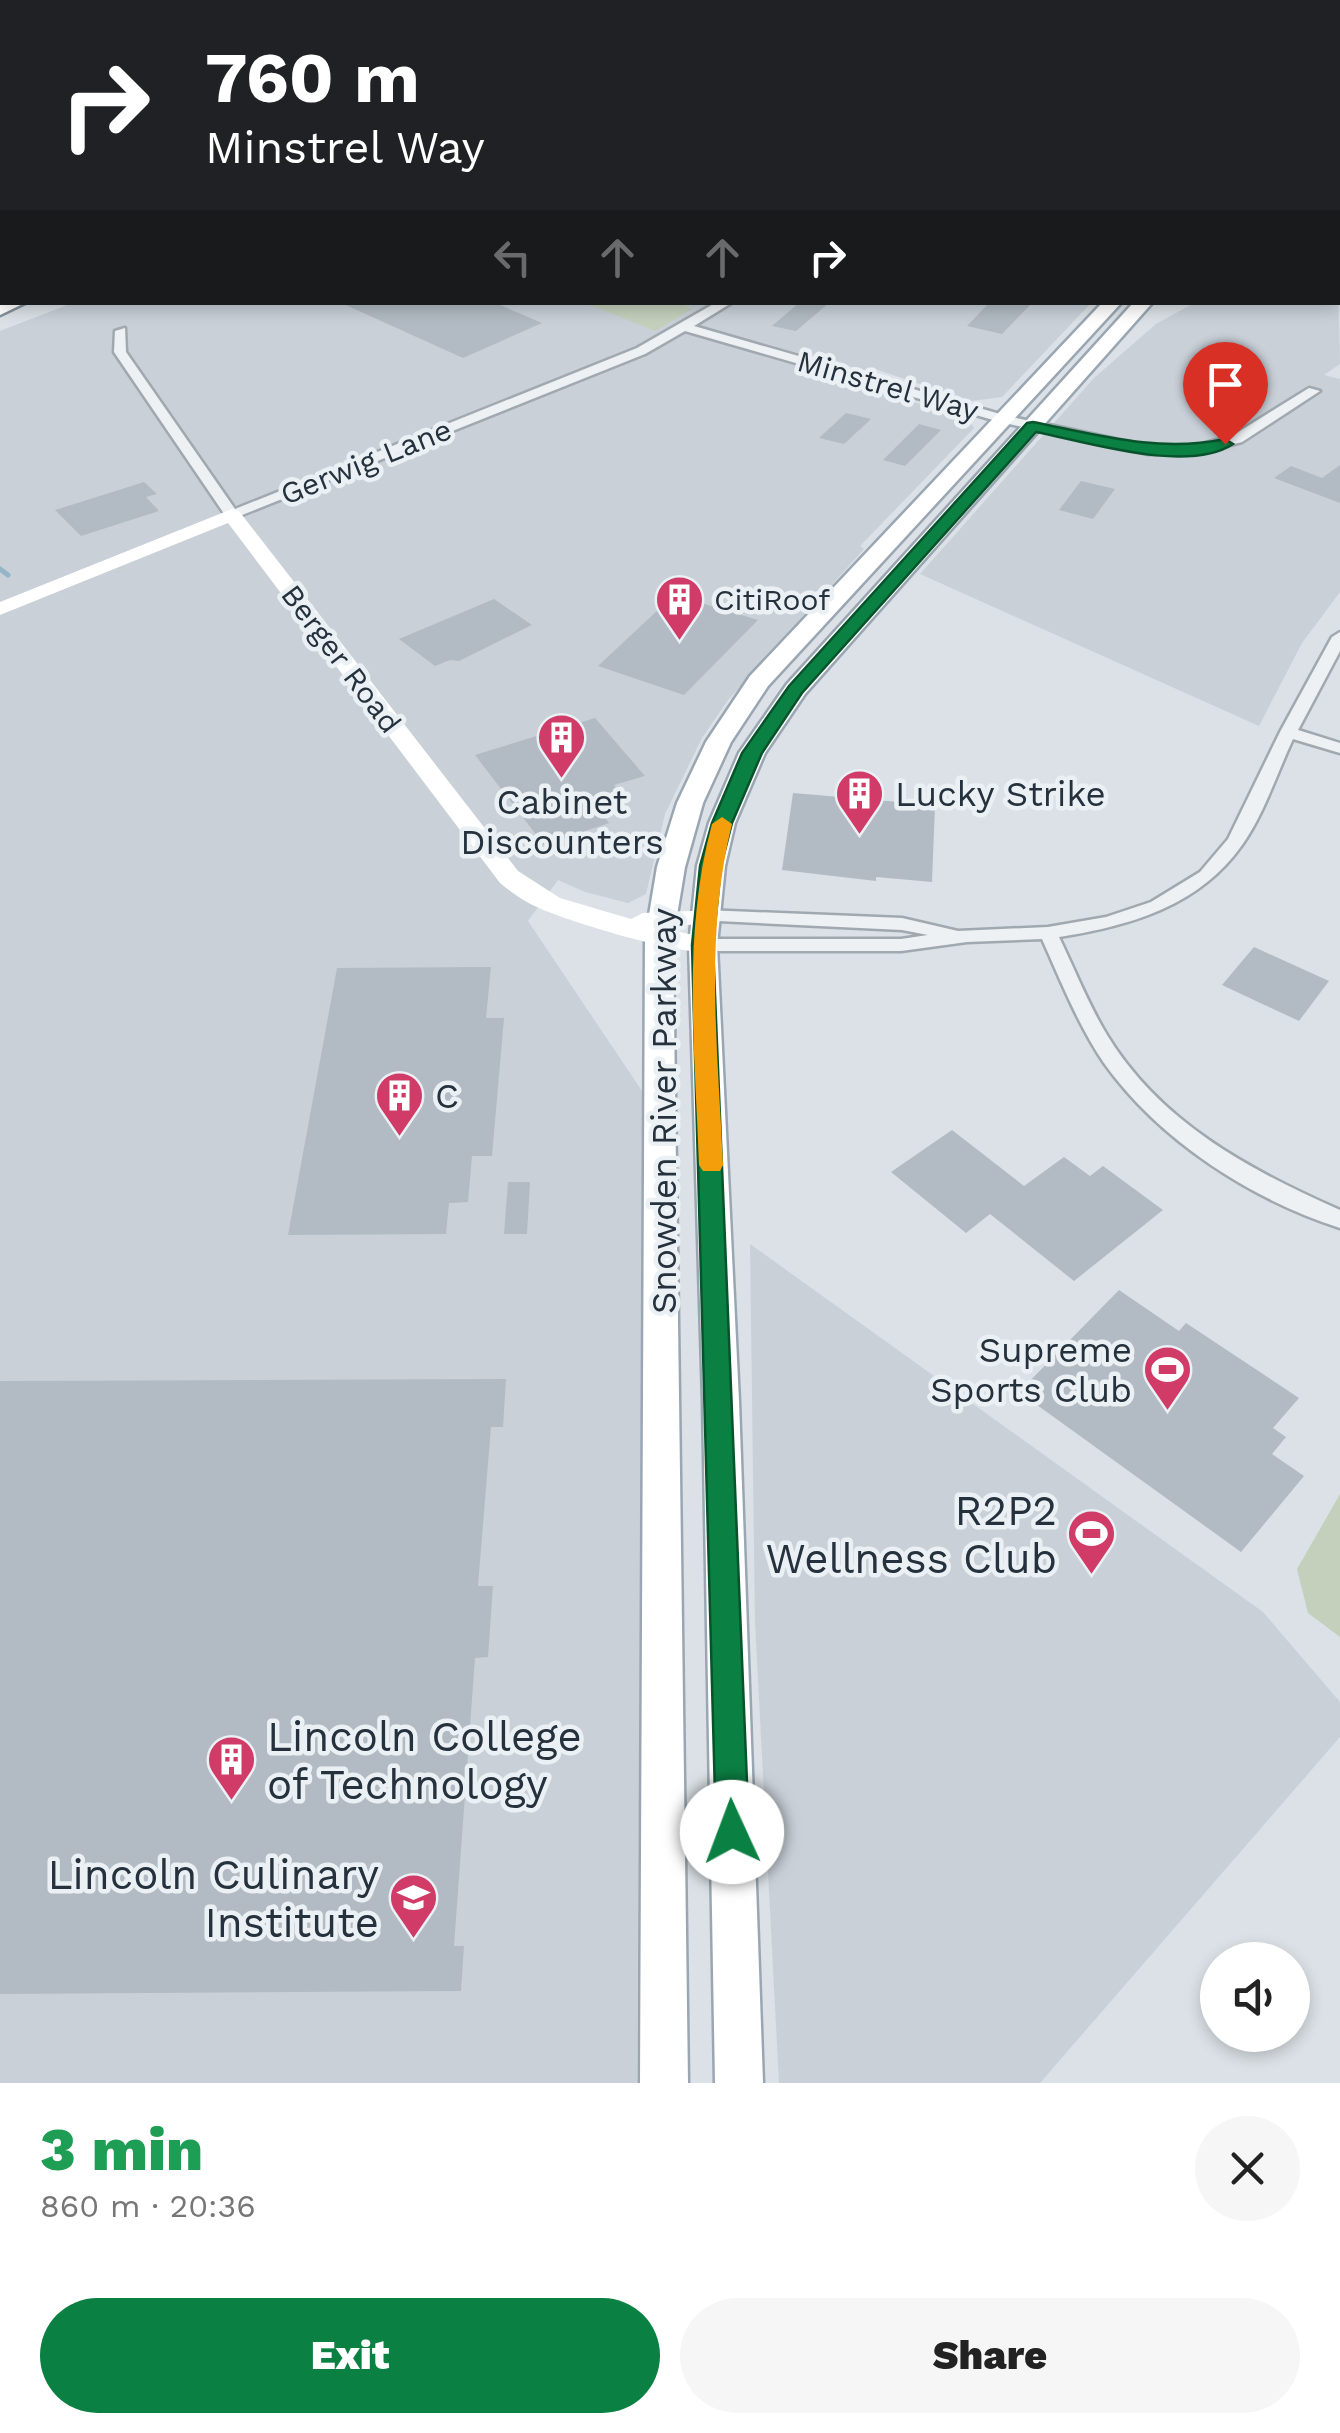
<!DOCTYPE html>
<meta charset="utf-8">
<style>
body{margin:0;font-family:"Work Sans",sans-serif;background:#f6f6f6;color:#222;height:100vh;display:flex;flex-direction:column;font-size:38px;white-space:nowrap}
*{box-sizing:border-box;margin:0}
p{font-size:32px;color:#767676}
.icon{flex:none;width:55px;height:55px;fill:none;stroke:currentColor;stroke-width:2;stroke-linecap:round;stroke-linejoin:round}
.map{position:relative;height:2083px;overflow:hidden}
.panel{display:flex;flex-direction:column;background:#fff;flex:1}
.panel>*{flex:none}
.guide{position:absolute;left:0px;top:0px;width:1340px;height:305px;box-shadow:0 5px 15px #0003;background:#202124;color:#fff;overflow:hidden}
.buttons{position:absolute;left:1200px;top:1942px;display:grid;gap:20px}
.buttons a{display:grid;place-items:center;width:110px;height:110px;border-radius:50%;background:#fff;box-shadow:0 5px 15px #0003;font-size:50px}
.pin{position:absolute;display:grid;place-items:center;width:85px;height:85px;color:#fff;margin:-102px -42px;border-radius:50% 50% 50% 0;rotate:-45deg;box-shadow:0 0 10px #0007}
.pin .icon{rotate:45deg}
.me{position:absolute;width:110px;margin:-55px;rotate:358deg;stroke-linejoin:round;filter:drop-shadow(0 0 8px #0008)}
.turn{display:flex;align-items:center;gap:35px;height:210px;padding:0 40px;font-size:45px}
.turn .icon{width:130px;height:130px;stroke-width:2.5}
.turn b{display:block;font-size:70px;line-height:85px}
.lanes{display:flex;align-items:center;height:95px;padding:0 40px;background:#0003;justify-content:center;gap:50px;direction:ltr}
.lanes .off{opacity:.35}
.round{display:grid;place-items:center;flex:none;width:105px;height:105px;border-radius:52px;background:#f6f6f6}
.summary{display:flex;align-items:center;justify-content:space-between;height:170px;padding:0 40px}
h1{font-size:60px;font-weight:800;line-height:75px;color:#1e9e55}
.button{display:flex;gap:20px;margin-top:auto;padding:20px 40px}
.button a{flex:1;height:115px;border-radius:60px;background:#0b8043;color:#fff;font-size:40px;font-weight:800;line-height:115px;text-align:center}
.button a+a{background:#f6f6f6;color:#222}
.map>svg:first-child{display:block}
.built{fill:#c9d0d8}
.green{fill:#c4d0bc}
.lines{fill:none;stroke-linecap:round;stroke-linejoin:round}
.stream-far1{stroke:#94b5c8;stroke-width:2.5}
.stream{stroke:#94b5c8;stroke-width:5}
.building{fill:#b2bbc3}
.street-casing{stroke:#a1a9b0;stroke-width:5}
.primary-casing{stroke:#9aa7b2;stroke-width:5}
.highway-casing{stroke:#82919d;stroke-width:5}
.street{fill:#eef1f4;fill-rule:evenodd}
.secondary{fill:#fff;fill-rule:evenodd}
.primary{fill:#fff;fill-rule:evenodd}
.highway{fill:#fff;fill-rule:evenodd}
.route{fill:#0b8043;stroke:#07532c;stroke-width:2.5}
.slow{fill:#f59e0b}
.labels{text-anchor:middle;stroke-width:9;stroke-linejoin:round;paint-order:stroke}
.far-street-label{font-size:30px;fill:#25313c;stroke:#eaf0f4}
.far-poi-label{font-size:30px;fill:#25313c;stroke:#eaf0f4;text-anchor:start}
.poi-label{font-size:35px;fill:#25313c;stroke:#eaf0f4;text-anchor:start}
.street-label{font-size:35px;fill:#25313c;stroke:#eaf0f4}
.near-poi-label{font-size:42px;fill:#25313c;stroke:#eaf0f4;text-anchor:end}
</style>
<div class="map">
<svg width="1340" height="2083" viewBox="0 0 1340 2083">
<rect width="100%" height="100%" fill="#dbe1e6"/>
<g class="built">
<path d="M752 0H1222L1217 2Z"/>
<path d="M1338 276 1340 364 1324 375 1340 379V592L1302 643 1259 726 920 574 1094 378 1156 324 1194 303 1338 302Z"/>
<path d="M75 302 585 303 655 330 691 308 683 303H1091L1002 397 971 401 875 369 863 370 817 358 800 369 968 418 974 428 860 546 864 549 728 700 702 738 665 814 646 894 628 903 585 892 558 880 528 921 644 1094 637 2083H0V331Z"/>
<path d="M750 1244 1263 1612 1340 1702V1737L1040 2083H779L755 1622Z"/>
</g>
<g class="green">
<path d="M585 303H683L692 309 655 331Z"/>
<path d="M1340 1494V1637L1308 1613 1297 1569Z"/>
</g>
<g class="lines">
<path class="stream-far1" d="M121 0 117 2H132"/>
<path class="stream" d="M0 569 8 575"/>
</g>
<g class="building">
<path d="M339 302H493L542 323 463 358Z"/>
<path d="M800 302H830L796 331 772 326Z"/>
<path d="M990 302H1033L1002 334 967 326Z"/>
<path d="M846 413 871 419 844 444 819 438Z"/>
<path d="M919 424 941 430 905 466 883 460Z"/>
<path d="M1340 465V503L1274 478 1291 466 1322 478Z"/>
<path d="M1081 481 1115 489 1093 519 1059 510Z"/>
<path d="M144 482 157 494 146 497 159 511 81 536 55 510Z"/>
<path d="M674 595 758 620 684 695 598 666Z"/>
<path d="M494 599 532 625 459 661 450 660 435 666 399 639Z"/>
<path d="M595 718 645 776 614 785 624 797 596 807 609 823 544 845 475 755Z"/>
<path d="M793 793 935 805 932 882 876 877V881L782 870Z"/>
<path d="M1254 947 1329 981 1299 1021 1222 985Z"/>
<path d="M491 967 486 1018H504L492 1156H472L468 1202 449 1203 446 1234 288 1235 337 968Z"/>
<path d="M952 1130 1024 1186 1064 1157 1090 1176 1103 1166 1163 1210 1074 1281 990 1214 966 1233 891 1172Z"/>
<path d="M508 1182H530L527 1234H504Z"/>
<path d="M1119 1290 1179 1331 1186 1323 1299 1398 1273 1428 1286 1437 1272 1454 1304 1476 1241 1552 1019 1392Z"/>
<path d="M506 1379 503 1427H491L478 1586H493L488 1657 475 1658 454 1946H464L461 1991 0 1994V1381Z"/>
</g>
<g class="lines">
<defs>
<g id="street">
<path d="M717 302H733L694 326 1007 416 1148 446H1194L1232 436 1309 388 1320 391 1242 442 1194 454H1148L1000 422 685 331 645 354 232 519 227 518 114 352 115 331 125 328 126 352 235 509 637 348Z"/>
<path d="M1340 632V651L1298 730 1340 743V753L1293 739C1277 773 1264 814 1242 845 1199 906 1130 926 1059 937 1075 970 1088 1004 1107 1035 1160 1122 1249 1170 1340 1210V1228C1250 1199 1159 1140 1104 1063 1078 1025 1061 981 1042 939L967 942 901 951H703L694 945 703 939H901L928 935 902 930 698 920 696 916 705 910 902 918 958 931 1048 927 1106 917 1151 902 1200 872 1228 839 1280 732 1332 637Z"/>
</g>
<g id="primary">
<path d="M1338 238H1340V249L1338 248Z"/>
<path d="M1103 302H1122L768 686 731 742 703 803 685 867 673 939 688 2083H640L645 939 657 867 677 803 706 742 750 676Z"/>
<path d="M1134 302H1153L805 694 765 753 735 823 725 866 717 945 739 1401 763 2083H715L703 1401 689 945 697 866 709 823 739 753 787 684Z"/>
</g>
<g id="highway">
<path d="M188 0H204L205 2H189Z"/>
<path d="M709 0H723L724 2H710Z"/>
<path d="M2 240V252L0 253V241Z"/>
<path d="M0 302 2 301 27 302 0 315Z"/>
</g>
</defs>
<use href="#street" class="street-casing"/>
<use href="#primary" class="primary-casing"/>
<use href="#highway" class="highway-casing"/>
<use href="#street" class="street"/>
<g class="secondary">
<path d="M223 0H243L244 2H225Z"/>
<path d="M232 509 239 511 518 871 560 898 631 919 643 913 714 910 718 916 714 922 662 928 712 939 716 945 712 951C687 958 567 921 539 908 525 902 512 893 500 883L228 523 0 615V602Z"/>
</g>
<use href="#primary" class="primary"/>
<use href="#highway" class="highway"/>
</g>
<path class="route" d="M1033 422C1098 435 1159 453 1225 439L1233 444C1188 474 1087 442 1036 432L802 693 762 753 732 823 721 866 713 945 749 1832 744 1844 732 1849 721 1844 716 1832 692 945 700 866 712 823 742 753 789 686 1027 423Z"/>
<path class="slow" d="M722 817 732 824C704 935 718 1051 723 1165L720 1171H703L699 1165C695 1050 682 935 712 824Z"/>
<defs>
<symbol id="building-pin" viewBox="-11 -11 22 30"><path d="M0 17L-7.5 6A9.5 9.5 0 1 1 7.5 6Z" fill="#d03b67" stroke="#eaf0f4"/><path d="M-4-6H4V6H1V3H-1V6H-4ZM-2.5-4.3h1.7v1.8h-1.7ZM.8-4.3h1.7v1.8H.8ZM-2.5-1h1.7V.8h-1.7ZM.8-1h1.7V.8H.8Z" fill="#fff"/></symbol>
<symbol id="stadium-pin" viewBox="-11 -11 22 30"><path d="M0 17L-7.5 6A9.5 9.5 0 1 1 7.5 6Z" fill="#d03b67" stroke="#eaf0f4"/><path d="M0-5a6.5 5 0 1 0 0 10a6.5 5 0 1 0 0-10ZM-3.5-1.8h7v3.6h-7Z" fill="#fff"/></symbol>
<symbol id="school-pin" viewBox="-11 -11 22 30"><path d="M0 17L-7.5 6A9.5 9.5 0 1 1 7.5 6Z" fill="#d03b67" stroke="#eaf0f4"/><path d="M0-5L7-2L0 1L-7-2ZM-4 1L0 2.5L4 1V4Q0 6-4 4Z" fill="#fff"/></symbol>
</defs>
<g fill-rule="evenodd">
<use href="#building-pin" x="652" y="572" width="55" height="75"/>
<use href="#building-pin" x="534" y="710" width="55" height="75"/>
<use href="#building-pin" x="832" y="766" width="55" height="75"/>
<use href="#building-pin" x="372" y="1068" width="55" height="75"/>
<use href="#stadium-pin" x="1140" y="1342" width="55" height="75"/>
<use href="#stadium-pin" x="1064" y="1506" width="55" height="75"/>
<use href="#building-pin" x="204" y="1732" width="55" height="75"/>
<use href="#school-pin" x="386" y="1870" width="55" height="75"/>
</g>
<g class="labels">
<g class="far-street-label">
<text transform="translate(888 386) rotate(16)" y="10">Minstrel Way</text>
<text transform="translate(366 462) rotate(-22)" y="10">Gerwig Lane</text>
<text transform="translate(341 659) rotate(53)" y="10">Berger Road</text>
</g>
<g class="far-poi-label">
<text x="714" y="610">CitiRoof</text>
</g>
<g class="poi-label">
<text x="895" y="806">Lucky Strike</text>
<text x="562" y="814" text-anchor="middle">Cabinet<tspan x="562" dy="40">Discounters</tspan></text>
<text x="435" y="1108">C</text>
<text x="1132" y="1362" text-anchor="end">Supreme<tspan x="1132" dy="40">Sports Club</tspan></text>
</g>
<g class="street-label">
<text transform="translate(664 1111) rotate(-90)" y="12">Snowden River Parkway</text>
</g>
<g class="near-poi-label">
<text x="1057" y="1525">R2P2<tspan x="1057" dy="48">Wellness Club</tspan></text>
<text x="267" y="1751" text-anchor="start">Lincoln College<tspan x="267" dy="48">of Technology</tspan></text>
<text x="379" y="1889">Lincoln Culinary<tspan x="379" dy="48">Institute</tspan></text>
</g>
</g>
</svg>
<div class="buttons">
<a><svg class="icon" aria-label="sound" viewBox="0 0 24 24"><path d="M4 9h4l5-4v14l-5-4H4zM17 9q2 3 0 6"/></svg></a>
</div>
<div class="pin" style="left:1225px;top:444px;background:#d93025"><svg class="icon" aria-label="arrive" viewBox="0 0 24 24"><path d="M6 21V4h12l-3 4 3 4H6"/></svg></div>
<svg class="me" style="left:732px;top:1832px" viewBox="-20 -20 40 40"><circle r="19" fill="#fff"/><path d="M0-13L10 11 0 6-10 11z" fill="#0b8043"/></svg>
<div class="guide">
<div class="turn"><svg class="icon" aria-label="right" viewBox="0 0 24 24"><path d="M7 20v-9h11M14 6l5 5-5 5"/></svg><div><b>760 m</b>Minstrel Way</div></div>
<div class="lanes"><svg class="icon off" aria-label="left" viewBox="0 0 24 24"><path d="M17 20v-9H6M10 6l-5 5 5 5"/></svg><svg class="icon off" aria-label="ahead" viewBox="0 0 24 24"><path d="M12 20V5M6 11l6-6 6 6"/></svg><svg class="icon off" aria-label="ahead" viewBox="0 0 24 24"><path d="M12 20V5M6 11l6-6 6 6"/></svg><svg class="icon" aria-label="right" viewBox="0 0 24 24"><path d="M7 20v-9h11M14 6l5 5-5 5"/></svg></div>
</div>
</div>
<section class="panel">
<div class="summary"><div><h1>3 min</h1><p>860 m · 20:36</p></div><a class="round"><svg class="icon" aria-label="close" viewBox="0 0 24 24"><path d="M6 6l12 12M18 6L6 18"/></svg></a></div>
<div class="button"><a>Exit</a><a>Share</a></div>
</section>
